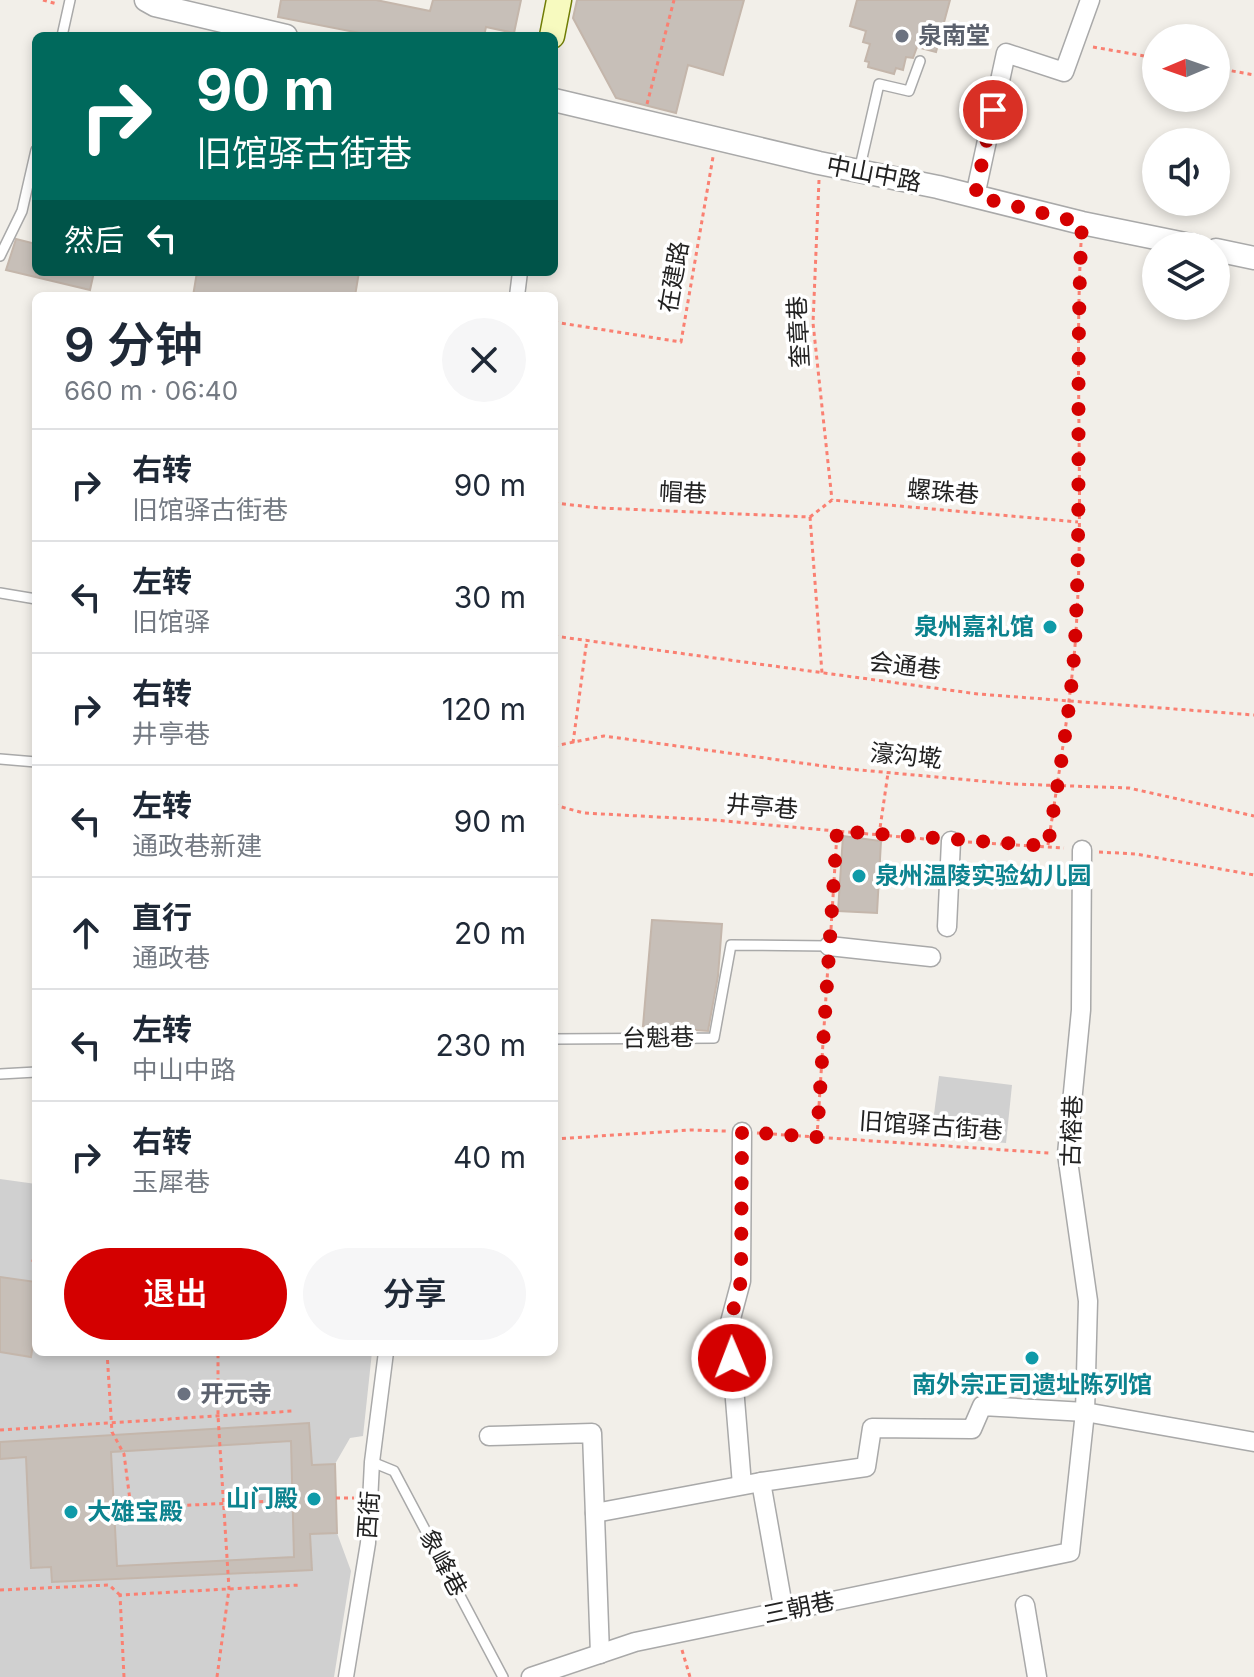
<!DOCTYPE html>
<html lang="zh">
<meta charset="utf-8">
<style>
body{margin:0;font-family:Inter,"Noto Sans SC",sans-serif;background:#f6f6f7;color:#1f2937;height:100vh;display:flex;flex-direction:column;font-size:30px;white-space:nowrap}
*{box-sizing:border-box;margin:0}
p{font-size:26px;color:#747a83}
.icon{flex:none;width:44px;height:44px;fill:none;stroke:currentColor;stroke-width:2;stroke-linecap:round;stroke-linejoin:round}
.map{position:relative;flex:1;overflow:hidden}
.panel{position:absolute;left:32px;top:292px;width:526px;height:1064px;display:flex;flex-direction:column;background:#fff;border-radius:12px;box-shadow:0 4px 12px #0003}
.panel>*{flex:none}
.top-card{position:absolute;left:32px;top:32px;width:526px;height:244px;border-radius:12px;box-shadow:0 4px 12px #0003;background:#00695c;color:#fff;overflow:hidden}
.needle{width:52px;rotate:268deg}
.controls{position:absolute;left:1142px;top:24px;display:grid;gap:16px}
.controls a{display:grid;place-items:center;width:88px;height:88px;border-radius:50%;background:#fff;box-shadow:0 4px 12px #0003;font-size:40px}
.pin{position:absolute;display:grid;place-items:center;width:68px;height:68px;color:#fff;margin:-34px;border:4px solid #fff;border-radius:50%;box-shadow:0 2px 8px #0007}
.me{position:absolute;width:88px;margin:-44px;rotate:359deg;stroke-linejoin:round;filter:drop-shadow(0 0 6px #0008)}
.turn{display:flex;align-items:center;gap:28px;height:168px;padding:0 32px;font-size:36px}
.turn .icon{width:104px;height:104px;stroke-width:2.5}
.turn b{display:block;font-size:56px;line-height:68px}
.then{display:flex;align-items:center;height:76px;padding:0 32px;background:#0003;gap:16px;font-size:30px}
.round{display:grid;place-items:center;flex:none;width:84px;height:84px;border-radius:42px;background:#f6f6f7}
.headline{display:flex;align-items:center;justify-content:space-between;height:136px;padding:0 32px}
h1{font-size:48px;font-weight:600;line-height:60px}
.cta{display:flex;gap:16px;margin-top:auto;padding:16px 32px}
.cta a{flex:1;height:92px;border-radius:48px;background:#d40000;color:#fff;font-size:32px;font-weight:600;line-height:92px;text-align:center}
.cta a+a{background:#f6f6f7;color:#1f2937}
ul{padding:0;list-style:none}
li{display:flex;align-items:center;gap:24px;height:112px;padding:0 32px;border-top:2px solid #e0e1e3}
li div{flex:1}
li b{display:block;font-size:30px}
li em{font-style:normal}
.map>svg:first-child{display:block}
.religious{fill:#d0d0d0}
.building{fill:#c7bfb8;stroke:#c4b6ab;stroke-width:2;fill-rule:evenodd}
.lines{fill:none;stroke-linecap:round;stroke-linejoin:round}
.service-casing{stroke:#a9a9a9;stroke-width:12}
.pedestrian-casing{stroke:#a9a9a9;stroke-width:17}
.minor-casing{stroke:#a9a9a9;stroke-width:21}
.tertiary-casing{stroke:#a9a9a9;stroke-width:25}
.secondary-casing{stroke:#707d05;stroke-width:27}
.path{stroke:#fa8072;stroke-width:3;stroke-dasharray:4 4;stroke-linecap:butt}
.service{stroke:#fff;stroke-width:9}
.pedestrian{stroke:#fff;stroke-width:14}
.minor{stroke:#fff;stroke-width:18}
.tertiary{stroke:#fff;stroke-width:22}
.secondary{stroke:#f7fabf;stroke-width:24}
.route{stroke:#d40000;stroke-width:14;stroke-dasharray:0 25.2}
.worship-dot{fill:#6b7280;stroke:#fff;stroke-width:3}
.culture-dot{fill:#0f9aa8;stroke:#fff;stroke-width:3}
.labels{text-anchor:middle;stroke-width:7;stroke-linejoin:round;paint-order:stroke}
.worship-label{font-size:24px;font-weight:bold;fill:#5b616d;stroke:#fff;text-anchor:start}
.street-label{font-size:24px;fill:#222;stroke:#fff}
.culture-label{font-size:24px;font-weight:bold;fill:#0d838f;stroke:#fff;text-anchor:end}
</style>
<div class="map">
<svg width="1254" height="1677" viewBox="0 0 1254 1677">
<rect width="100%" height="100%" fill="#f2efe9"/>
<g class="religious">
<path d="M939 1076 1012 1085 1006 1143 931 1137Z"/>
<path d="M0 1179 36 1184V1352H372L363 1436 350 1438 335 1464 337 1533 351 1571 334 1677H0Z"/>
</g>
<g class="building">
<path d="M281 0H376L430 11 433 0H521L514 33 486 27 484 36H375L278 17Z"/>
<path d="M577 0H744L723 75 688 65 676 113 616 98 573 18Z"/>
<path d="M857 0H950L936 52 917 47 913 58 906 57 903 70 896 68 894 74 868 67 869 62 865 61 870 44 863 42 866 31 850 26Z"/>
<path d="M16 239 36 244V273L94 272 90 290 6 270Z"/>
<path d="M197 272H359L355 296H193Z"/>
<path d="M843 836 881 841 877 913 838 911Z"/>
<path d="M652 920 722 924 718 976 708 1031 643 1026Z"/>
<path d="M0 1277 36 1282V1324L31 1357 0 1352Z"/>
<path d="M309 1423 312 1465 335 1464 337 1533 310 1534 312 1570 52 1582 51 1567 31 1568 26 1457 0 1459V1442ZM291 1441 294 1557 117 1566 111 1452Z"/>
</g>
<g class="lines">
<defs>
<g id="service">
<path d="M62 36 70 0"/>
<path d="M859 171 879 84 909 91 920 61"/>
<path d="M0 256 22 211 36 150"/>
<path d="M0 593 36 599"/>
<path d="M0 759 36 762"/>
<path d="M554 1039 714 1038 731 945 829 946"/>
<path d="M0 1074 36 1072"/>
<path d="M372 1462 394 1471 503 1677"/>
</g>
<g id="pedestrian">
<path d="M517 296 520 272"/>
<path d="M346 1677 368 1543 372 1462 386 1352"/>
</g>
<g id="minor">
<path d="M975 196 1006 53 1064 72 1090 0"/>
<path d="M947 927 951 841"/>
<path d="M829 946 931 957"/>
<path d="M742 1132 741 1281 729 1326 742 1485"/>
<path d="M489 1436 592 1433 600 1654"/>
<path d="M761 1482 866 1467 872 1428 972 1429 982 1406 1085 1412 1254 1442"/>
<path d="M595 1513 761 1482 784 1612"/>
<path d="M1025 1605 1037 1677"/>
<path d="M531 1677 635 1642 1070 1552 1085 1412 1088 1301 1067 1154 1081 1010 1082 850"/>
</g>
<g id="tertiary">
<path d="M146 0 155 5 286 36"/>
<path d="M554 100 819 163 938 187 1082 223 1195 246"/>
<path d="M1216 250 1254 258"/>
</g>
<path id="secondary" d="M552 36 559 0"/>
</defs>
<use href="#service" class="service-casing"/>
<use href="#pedestrian" class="pedestrian-casing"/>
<use href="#minor" class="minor-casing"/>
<use href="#tertiary" class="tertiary-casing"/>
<use href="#secondary" class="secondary-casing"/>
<g class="path">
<path d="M43 0 57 4"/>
<path d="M1093 47 1156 58"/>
<path d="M1216 68 1254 75"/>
<path d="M647 104 674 0"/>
<path d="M819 180 813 323 832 500"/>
<path d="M554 322 681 342 713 157"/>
<path d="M554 503 600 508 810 517"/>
<path d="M810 517 832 500 1078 522"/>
<path d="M810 517 822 673"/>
<path d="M554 636 978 694 1254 715"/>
<path d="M573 743 587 639"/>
<path d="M554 746 604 736 838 768 1013 784 1129 788 1254 816"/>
<path d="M554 805 584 813 714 820 936 840"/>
<path d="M879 835 888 773"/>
<path d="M968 842 1064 848"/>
<path d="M1048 845C1058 779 1069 712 1075 646 1085 512 1074 377 1081 243"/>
<path d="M1099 852 1136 854 1254 875"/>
<path d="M831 929 837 833"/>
<path d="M757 1133 1049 1153"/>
<path d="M817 1137 828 965"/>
<path d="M554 1139 691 1130 726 1131"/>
<path d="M36 1244 33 1261 36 1262"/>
<path d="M107 1352 112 1432 124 1454 131 1508 293 1500"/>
<path d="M0 1430 293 1411"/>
<path d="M336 1498H354"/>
<path d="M0 1590 109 1585 120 1595"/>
<path d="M682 1650 690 1677"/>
<path d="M124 1677 120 1595 300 1585"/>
<path d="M217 1677 229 1589 218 1416V1352"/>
</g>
<use href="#service" class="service"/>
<use href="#pedestrian" class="pedestrian"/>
<use href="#minor" class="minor"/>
<use href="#tertiary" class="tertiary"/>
<use href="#secondary" class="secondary"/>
</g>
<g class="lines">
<path class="route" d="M732 1358 729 1326 741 1281 742 1132 817 1137 837 831 1048 846C1058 779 1071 710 1075 642 1082 502 1075 363 1082 223L975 196 993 110"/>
</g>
<g class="worship-dot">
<circle cx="902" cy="36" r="8"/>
<circle cx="184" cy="1394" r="8"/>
</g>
<g class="culture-dot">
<circle cx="1050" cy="627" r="8"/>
<circle cx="859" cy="876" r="8"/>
<circle cx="1032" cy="1358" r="8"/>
<circle cx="314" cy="1499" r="8"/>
<circle cx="71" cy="1512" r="8"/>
</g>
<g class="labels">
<g class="worship-label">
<text x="918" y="44">泉南堂</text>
<text x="200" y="1402">开元寺</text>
</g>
<g class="street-label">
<text transform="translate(874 174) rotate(11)" y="8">中山中路</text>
<text transform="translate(674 277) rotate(-80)" y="8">在建路</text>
<text transform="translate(799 332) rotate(-93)" y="8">奎章巷</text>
<text transform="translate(943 492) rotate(5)" y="8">螺珠巷</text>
<text transform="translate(683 493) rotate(3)" y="8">帽巷</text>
<text transform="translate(905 666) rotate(7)" y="8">会通巷</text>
<text transform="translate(906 756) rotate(5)" y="8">濠沟墘</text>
<text transform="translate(762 807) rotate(5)" y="8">井亭巷</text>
<text transform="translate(658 1038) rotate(-1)" y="8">台魁巷</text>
<text transform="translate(931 1126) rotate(4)" y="8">旧馆驿古街巷</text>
<text transform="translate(1072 1131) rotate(-88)" y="8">古榕巷</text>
<text transform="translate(369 1515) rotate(-86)" y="8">西街</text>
<text transform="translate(443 1563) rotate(62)" y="8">象峰巷</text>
<text transform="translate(799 1608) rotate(-12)" y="8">三朝巷</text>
</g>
<g class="culture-label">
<text x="1034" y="635">泉州嘉礼馆</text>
<text x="875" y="884" text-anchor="start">泉州温陵实验幼儿园</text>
<text x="1032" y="1393" text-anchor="middle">南外宗正司遗址陈列馆</text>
<text x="298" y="1507">山门殿</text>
<text x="87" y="1520" text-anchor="start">大雄宝殿</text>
</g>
</g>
</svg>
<div class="controls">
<a><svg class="needle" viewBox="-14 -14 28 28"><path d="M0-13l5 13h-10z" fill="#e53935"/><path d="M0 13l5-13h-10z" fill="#747a83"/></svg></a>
<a><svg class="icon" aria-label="sound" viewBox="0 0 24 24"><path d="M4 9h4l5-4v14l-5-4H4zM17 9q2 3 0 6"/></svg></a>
<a><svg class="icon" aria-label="layers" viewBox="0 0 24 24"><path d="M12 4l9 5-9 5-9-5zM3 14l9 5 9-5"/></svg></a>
</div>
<div class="pin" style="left:993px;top:110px;background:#d93025"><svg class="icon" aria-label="arrive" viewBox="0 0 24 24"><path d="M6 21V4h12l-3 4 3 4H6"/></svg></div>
<svg class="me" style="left:732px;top:1358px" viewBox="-20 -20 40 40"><circle r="17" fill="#d40000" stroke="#fff" stroke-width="3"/><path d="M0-11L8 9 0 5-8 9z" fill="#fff"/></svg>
<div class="top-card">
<div class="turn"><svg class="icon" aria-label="right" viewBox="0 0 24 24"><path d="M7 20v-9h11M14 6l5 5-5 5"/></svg><div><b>90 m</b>旧馆驿古街巷</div></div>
<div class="then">然后<svg class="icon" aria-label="left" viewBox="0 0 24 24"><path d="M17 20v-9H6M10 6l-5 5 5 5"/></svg></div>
</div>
<section class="panel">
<div class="headline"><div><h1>9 分钟</h1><p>660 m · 06:40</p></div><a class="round"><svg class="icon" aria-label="close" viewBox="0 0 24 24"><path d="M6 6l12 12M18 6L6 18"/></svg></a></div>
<ul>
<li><svg class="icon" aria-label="right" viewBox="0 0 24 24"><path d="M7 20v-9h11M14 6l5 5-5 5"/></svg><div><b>右转</b><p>旧馆驿古街巷</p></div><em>90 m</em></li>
<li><svg class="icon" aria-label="left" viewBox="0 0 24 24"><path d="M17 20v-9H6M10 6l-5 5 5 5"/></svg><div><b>左转</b><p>旧馆驿</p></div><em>30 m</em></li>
<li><svg class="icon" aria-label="right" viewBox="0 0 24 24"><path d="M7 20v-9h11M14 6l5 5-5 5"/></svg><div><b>右转</b><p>井亭巷</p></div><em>120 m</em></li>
<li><svg class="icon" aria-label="left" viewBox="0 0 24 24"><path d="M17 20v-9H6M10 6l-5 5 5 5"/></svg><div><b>左转</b><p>通政巷新建</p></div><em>90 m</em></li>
<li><svg class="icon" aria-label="ahead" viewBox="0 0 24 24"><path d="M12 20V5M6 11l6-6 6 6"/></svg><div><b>直行</b><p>通政巷</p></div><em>20 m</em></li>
<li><svg class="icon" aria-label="left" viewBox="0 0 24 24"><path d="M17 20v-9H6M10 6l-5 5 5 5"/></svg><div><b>左转</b><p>中山中路</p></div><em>230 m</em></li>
<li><svg class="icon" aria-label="right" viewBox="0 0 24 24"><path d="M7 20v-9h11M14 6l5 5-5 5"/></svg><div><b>右转</b><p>玉犀巷</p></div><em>40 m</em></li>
</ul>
<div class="cta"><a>退出</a><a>分享</a></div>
</section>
</div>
